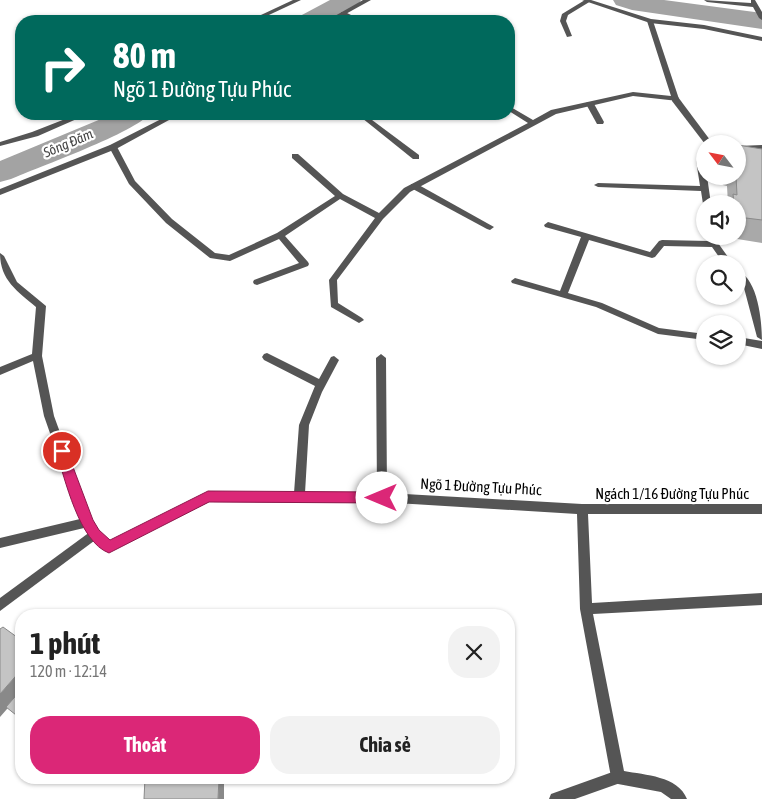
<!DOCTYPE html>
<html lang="vi">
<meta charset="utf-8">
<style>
body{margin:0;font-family:"Asap Condensed",sans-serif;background:#f2f2f2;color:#222;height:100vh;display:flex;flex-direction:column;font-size:19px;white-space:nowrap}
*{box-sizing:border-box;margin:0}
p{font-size:16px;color:#767676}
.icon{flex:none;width:28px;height:28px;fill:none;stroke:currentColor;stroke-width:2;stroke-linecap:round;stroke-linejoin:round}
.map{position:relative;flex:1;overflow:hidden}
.details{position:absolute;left:15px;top:609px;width:500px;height:175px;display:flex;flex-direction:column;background:#fff;border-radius:20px;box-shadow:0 1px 4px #0004}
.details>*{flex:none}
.hud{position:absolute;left:15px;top:15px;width:500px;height:105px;border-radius:20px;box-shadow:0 1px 4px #0004;background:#00695c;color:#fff;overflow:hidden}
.needle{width:32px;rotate:302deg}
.tools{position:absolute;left:696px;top:135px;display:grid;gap:10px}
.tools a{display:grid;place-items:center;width:50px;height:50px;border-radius:50%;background:#fff;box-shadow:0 1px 4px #0004;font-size:25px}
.pin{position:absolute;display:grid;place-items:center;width:42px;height:42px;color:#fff;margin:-21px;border:2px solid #fff;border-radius:50%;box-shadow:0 1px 5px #0007}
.me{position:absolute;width:55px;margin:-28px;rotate:270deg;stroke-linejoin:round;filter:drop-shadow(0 0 4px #0008)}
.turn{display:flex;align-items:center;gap:18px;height:105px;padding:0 15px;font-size:22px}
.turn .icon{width:65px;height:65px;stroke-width:2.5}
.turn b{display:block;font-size:35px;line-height:42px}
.round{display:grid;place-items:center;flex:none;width:52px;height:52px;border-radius:20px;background:#f2f2f2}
.headline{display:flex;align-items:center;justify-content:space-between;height:85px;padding:0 15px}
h1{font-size:30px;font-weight:700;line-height:38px}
.action{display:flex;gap:10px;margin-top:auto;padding:10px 15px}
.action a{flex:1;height:58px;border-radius:20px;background:#db2777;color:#fff;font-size:20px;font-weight:700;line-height:58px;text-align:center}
.action a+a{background:#f2f2f2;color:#222}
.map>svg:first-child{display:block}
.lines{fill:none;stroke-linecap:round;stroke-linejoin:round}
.river{fill:#a3a3a3;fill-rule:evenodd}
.lane{fill:#555;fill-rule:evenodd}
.street{fill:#555;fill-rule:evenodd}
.wall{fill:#a9a9a9}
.shaded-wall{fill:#898989}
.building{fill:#c4c4c4;stroke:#898989}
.route{fill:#db2777;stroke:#8e194d}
.labels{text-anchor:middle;stroke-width:4.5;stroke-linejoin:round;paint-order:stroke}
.far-water-label{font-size:14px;font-style:italic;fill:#444;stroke:#fff}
.street-label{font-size:15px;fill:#000;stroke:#fff}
</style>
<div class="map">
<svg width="762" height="799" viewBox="0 0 762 799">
<rect width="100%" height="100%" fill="#fff"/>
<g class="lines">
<g class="river">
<path d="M330 0H361L358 5 328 21H296L300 16Z"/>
<path d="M613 0H664L762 13V29L632 10 616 5Z"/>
<path d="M113 114H149C138 131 37 168 11 179L0 182V161Z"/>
</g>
<g class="lane">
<path d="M585 0 591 1 568 15 566 21 572 36 567 37 560 21 562 14Z"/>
<path d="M341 12H345L363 21H355L341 14Z"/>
<path d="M648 20 653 21 679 99 678 101 633 96 556 114 410 192 383 219 337 280 338 303 362 318 364 320 359 323 331 307 329 280 375 218 340 199 285 236 308 262 309 264 308 266 257 285 254 284 253 282 254 280 299 263 279 239 230 261 210 258 166 223 129 184 109 147 110 145H116L135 181 172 219 215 253 229 255 277 233 335 196 292 158V154H298L343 194 379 213 404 188 528 123 509 111V106L533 120 551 110 633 92 671 96 647 21Z"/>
<path d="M94 529 98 530 100 534 98 538 0 611V598Z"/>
<path d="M618 770 623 772 625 777 623 782 575 799H549L551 794Z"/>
</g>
<g class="street">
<path d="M293 0H301L256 21H248Z"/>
<path d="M363 0H371L333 21H326Z"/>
<path d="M582 0H591L651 19 704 25 762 37V41L704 29 650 23Z"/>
<path d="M704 0 751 3V0H755L762 12V20L759 18 753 7 707 2Z"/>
<path d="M672 97H678L713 144H705L672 101Z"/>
<path d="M587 102H593L604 122 603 124H597L586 104Z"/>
<path d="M78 114H88L38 136 0 146V142L32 132Z"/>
<path d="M171 114H180L116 149 0 195V189L110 145Z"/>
<path d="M357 114H364L419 155V159H413Z"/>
<path d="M762 145V149L738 150V146Z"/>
<path d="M702 154H705V176H707L711 204H705V206L703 204 701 191 598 187 594 185 598 183 700 186 696 160Z"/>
<path d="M411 184H417L494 227 490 230 487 229 411 188Z"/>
<path d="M548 222 650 252 659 241 662 240 709 241 708 236H716L718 243 733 264H724L712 247 664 246 655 257 652 258 589 240 568 293 602 303 659 328 705 334V340L658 334 596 307 512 283 511 281 515 278 560 291 581 237 545 227 544 225Z"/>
<path d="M0 253 4 256 17 282 46 306 42 356 54 416 92 520 98 530 110 541 208 492 294 493 299 425 315 386 264 360 262 357 264 354 267 353 319 379 331 357 334 356 339 360 322 392 309 425 305 493H377L376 358 381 354 386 358 387 493 582 504H762V514H588L592 603 762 593V605L593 614 624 771C645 775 678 776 687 799H671L661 792 618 784 613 782 611 777 580 609 577 514 396 503 209 502 109 552C98 548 90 537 84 528L0 548V538L80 519 44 416 33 361 0 375V367L32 354 36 307C17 291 0 280 0 253Z"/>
<path d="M738 271C758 279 762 322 762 340L757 337 744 288 738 280Z"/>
<path d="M738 337 762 341V349L738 344Z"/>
</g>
</g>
<path class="wall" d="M762 149V243L725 237V236H738V204H728L727 186 723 185 722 176H738Z"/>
<g class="shaded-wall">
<path d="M21 670V693L0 717V694Z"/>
<path d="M219 778H224V799H218Z"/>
</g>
<g class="building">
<path d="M738 145 762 149V220L738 217V204H734L733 194 737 195 736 176H738Z"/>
<path d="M3 627 21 640V670L0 694V629Z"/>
<path d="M21 690V719L6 707Z"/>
<path d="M145 778H219L218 799H144Z"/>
</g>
<path class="route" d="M62 446 66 448 67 451 93 520 99 530 110 540 208 491 382 492 386 494 388 498 386 502 382 503 209 502 109 553C79 542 65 479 56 451L57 448Z"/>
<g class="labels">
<g class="far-water-label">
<text transform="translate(68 143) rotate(-23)" y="5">Sông Đăm</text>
</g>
<g class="street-label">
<text transform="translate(481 487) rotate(3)" y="5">Ngõ 1 Đường Tựu Phúc</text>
<text x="672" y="499">Ngách 1/16 Đường Tựu Phúc</text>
</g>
</g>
</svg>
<div class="tools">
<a><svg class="needle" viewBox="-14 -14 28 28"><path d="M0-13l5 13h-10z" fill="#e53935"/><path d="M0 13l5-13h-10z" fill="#767676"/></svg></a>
<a><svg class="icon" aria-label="sound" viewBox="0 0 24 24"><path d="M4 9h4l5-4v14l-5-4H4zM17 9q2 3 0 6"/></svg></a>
<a><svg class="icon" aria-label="search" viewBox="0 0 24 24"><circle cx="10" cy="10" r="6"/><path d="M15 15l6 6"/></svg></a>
<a><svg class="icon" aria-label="layers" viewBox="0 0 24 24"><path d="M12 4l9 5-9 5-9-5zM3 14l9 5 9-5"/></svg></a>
</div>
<div class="pin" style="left:62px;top:451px;background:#d93025"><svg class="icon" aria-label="arrive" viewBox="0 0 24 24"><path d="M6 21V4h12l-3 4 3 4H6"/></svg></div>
<svg class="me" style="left:382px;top:498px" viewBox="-20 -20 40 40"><circle r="19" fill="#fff"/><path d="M0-13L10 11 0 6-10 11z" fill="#db2777"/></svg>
<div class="hud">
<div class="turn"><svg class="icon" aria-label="right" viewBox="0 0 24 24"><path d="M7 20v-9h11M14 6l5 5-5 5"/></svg><div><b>80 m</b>Ngõ 1 Đường Tựu Phúc</div></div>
</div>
<section class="details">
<div class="headline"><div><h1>1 phút</h1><p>120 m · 12:14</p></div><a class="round"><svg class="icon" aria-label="close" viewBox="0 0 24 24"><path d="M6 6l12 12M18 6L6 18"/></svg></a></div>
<div class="action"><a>Thoát</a><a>Chia sẻ</a></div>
</section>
</div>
